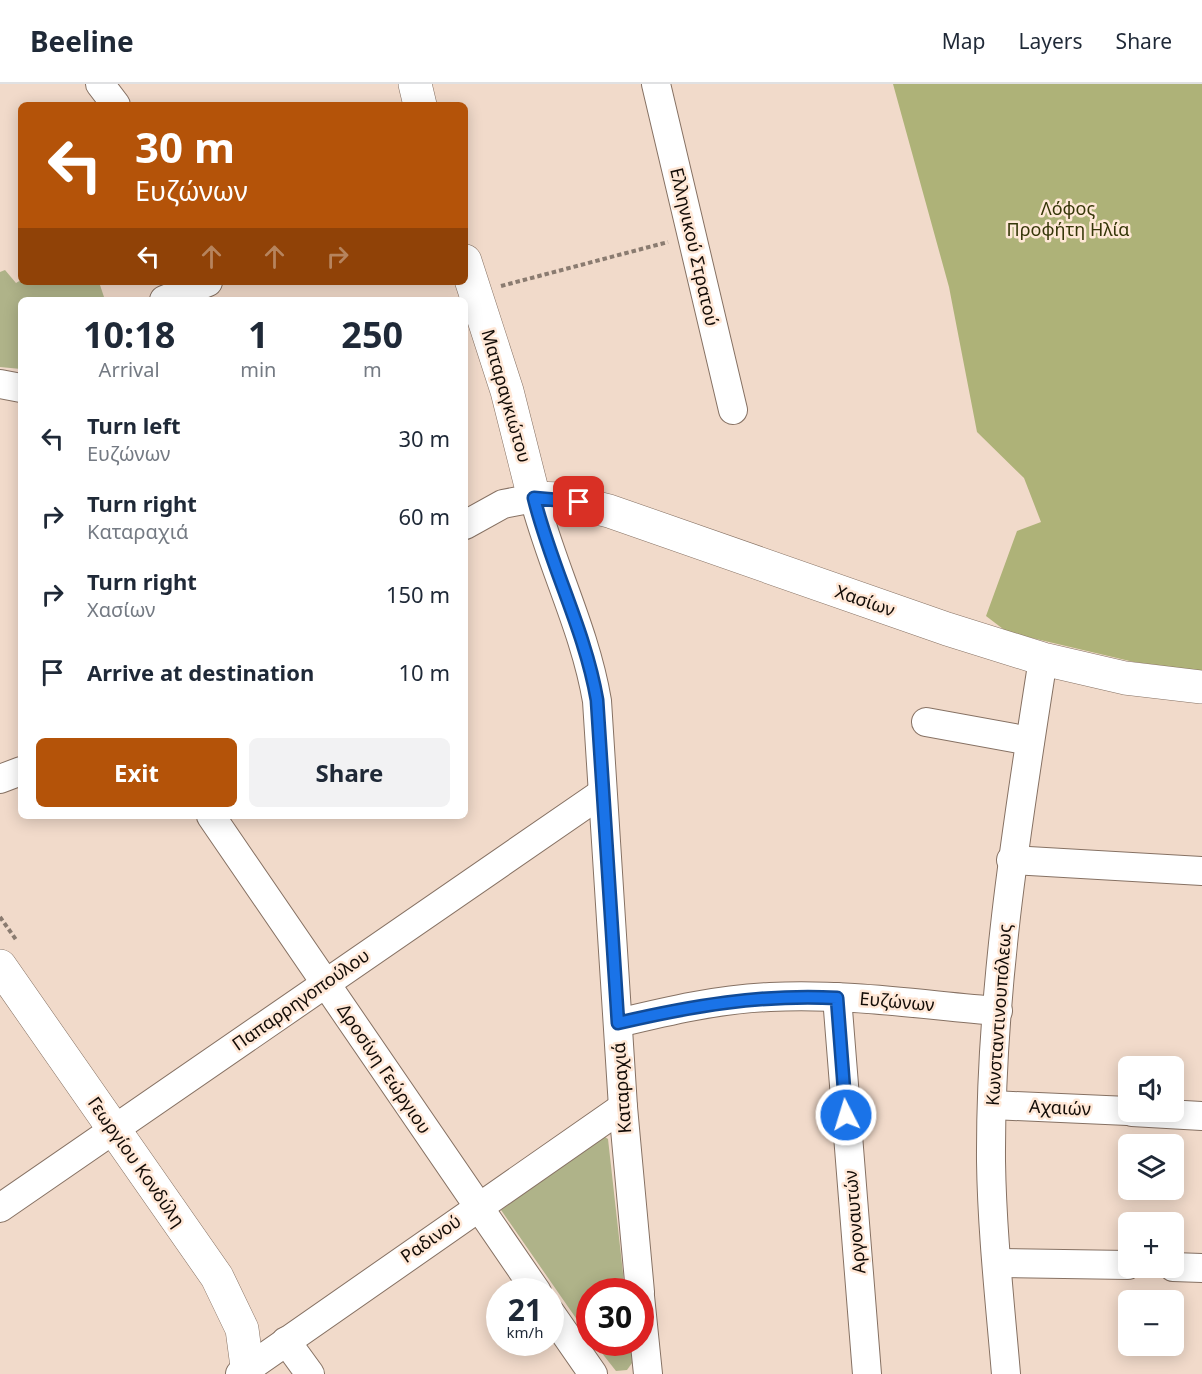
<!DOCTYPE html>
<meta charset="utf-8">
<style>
body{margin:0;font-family:"Noto Sans",sans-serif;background:#f2f2f3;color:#1f2937;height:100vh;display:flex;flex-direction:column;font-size:22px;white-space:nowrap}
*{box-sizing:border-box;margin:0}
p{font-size:20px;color:#747a83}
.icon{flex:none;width:33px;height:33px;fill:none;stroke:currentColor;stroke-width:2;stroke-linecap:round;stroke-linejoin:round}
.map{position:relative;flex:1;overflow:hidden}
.details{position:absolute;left:18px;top:213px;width:450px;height:522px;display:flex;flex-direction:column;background:#fff;border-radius:9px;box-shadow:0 3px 15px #0003}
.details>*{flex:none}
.banner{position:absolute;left:18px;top:18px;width:450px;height:183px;border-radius:9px;box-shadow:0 3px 15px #0003;background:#b45309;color:#fff;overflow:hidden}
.controls{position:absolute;left:1118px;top:972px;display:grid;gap:12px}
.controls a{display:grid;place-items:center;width:66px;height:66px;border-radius:9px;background:#fff;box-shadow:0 3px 15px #0003;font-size:30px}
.speed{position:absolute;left:486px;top:1194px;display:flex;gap:12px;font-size:30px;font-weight:700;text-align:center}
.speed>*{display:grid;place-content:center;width:78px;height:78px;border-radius:50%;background:#fff;box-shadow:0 3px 15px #0003;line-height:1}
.speed small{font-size:15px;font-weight:400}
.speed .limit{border:9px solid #d22;background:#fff;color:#111}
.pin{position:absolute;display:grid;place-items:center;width:51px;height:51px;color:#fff;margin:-26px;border-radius:12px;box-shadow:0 3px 9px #0006}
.me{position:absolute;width:66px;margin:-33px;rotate:355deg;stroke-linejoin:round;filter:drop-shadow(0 0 4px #0008)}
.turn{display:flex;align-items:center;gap:21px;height:126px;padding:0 18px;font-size:27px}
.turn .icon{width:78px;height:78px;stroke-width:2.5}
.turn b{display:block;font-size:42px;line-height:51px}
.lanes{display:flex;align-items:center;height:57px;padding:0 18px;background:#0003;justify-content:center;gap:30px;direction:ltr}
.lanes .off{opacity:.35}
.eta{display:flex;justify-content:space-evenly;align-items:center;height:102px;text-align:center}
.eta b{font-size:36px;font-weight:700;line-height:42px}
.cta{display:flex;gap:12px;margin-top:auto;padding:12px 18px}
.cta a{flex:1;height:69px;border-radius:9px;background:#b45309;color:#fff;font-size:24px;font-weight:700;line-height:69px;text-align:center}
.cta a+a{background:#f2f2f3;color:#1f2937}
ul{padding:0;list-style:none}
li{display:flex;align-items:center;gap:18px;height:78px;padding:0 18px}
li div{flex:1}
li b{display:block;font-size:22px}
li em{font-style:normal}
header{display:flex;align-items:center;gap:36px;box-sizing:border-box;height:84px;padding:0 30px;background:#fff;border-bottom:2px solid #e0e1e3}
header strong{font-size:28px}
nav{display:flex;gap:33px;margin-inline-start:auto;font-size:21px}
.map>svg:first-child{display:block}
.green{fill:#afb389}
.forest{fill:#aeb278}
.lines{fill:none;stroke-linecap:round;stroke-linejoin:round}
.street-casing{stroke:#867163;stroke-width:30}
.secondary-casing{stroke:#867163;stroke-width:34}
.path{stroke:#8a7b70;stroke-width:4;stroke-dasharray:4.5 3;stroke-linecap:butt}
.street{stroke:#fff;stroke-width:28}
.secondary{stroke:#fff;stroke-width:33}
.route-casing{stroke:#114b97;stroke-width:15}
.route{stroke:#1a73e8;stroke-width:10}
.labels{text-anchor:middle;stroke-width:5;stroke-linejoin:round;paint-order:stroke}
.park-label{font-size:18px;fill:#353608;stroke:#ffe8d7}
.street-label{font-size:18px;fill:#130c07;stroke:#ffe8d7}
</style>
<header>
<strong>Beeline</strong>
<nav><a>Map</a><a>Layers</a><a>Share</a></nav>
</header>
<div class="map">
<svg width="1202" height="1290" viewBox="0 0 1202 1290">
<rect width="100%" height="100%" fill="#f1daca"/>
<g class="green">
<path d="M5 186 16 199 21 196 99 198 105 216H21V285L0 283V188Z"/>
<path d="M605 1053 608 1055 625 1207 590 1208 589 1253 501 1126Z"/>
<path d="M594 1259H630L632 1279 627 1286 616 1287Z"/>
</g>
<path class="forest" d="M893 0H1202V587L1134 578 1007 548 986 532 1017 447 1041 438 1024 394 977 348 949 203Z"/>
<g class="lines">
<defs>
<g id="street">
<path d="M100 0 116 21"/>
<path d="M656 0 733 326"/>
<path d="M164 216 208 198"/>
<path d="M0 300 21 304"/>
<path d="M465 441 503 420 534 414C552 483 585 546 597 617L623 1023 640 1208"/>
<path d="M926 638 1030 657"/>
<path d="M0 695 21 687"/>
<path d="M211 732 537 1208"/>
<path d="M1011 776 1202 787"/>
<path d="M837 913 867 1290"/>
<path d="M618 939C668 927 719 915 770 913 846 909 923 921 998 927"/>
<path d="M992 1021 1128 1027"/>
<path d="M1132 1028 1202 1032"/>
<path d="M0 1124 602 709"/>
<path d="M997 1179 1128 1181"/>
<path d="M1173 1183 1202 1184"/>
<path d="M640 1212 648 1290"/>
<path d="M550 1228 593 1290"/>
<path d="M286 1257 310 1290"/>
<path d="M240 1290 623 1023"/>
<path d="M1006 1290C1000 1219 992 1148 991 1077 990 908 1017 741 1043 575"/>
</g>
<g id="secondary">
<path d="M415 0 420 21"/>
<path d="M465 177 507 307 534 414 561 415 609 427 947 545 1043 575 1125 594 1202 603"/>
<path d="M0 882 217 1193 242 1245 248 1290"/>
</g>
</defs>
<use href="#street" class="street-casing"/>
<use href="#secondary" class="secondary-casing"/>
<g class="path">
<path d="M501 202 668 158"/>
<path d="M0 833 17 857"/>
</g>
<use href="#street" class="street"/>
<use href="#secondary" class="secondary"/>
</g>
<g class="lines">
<defs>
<path id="route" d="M579 418 534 414C551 483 585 546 597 616L618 939C691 922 761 910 837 914L846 1031"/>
</defs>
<use href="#route" class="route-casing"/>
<use href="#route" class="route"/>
</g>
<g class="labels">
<g class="park-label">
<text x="1068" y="131">Λόφος<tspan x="1068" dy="21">Προφήτη Ηλία</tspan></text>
</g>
<g class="street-label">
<text transform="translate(694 163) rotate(77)" y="6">Ελληνικού Στρατού</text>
<text transform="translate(506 312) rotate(74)" y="6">Ματαραγκιώτου</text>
<text transform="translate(865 517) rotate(19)" y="6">Χασίων</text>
<text transform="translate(301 916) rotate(-35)" y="6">Παπαρρηγοπούλου</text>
<text transform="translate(897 918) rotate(5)" y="6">Ευζώνων</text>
<text transform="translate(999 931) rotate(-86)" y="6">Κωνσταντινουπόλεως</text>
<text transform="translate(384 985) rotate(56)" y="6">Δροσίνη Γεώργιου</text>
<text transform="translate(622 1004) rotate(-94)" y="6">Καταραχιά</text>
<text transform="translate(1060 1024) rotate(3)" y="6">Αχαιών</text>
<text transform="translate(136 1078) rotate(55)" y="6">Γεωργίου Κονδύλη</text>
<text transform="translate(855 1138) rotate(-95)" y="6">Αργοναυτών</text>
<text transform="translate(431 1155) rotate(-35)" y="6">Ραδινού</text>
</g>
</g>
</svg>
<div class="controls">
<a><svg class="icon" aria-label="sound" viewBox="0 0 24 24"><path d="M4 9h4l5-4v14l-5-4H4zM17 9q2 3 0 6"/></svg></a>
<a><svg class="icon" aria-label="layers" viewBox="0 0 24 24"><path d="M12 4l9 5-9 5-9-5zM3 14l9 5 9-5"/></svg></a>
<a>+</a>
<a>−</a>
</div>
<div class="speed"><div>21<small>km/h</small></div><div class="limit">30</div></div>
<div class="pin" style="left:579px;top:418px;background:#d93025"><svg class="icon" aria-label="arrive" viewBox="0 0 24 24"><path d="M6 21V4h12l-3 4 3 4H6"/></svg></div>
<svg class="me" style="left:846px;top:1031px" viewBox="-20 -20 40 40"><circle r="17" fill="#1a73e8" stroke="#fff" stroke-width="3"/><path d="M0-11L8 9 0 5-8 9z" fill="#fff"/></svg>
<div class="banner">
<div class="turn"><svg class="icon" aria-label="left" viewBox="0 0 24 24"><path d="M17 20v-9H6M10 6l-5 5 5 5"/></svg><div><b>30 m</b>Ευζώνων</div></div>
<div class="lanes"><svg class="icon" aria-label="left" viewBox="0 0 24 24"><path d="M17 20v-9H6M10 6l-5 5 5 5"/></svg><svg class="icon off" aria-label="ahead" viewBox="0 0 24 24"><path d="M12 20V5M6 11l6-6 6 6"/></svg><svg class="icon off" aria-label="ahead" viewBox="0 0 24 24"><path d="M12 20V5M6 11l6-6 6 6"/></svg><svg class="icon off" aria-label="right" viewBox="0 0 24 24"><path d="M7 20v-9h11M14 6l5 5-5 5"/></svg></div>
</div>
<section class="details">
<div class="eta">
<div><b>10:18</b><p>Arrival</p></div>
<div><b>1</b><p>min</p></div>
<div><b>250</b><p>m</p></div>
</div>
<ul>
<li><svg class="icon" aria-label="left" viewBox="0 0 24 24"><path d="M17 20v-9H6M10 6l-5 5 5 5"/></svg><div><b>Turn left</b><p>Ευζώνων</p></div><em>30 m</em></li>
<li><svg class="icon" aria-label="right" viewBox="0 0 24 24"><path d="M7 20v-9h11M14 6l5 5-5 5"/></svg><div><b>Turn right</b><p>Καταραχιά</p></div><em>60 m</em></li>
<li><svg class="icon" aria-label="right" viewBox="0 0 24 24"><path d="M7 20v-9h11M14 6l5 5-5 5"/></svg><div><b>Turn right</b><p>Χασίων</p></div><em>150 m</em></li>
<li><svg class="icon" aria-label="arrive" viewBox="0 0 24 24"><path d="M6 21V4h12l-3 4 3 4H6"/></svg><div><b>Arrive at destination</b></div><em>10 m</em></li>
</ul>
<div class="cta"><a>Exit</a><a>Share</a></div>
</section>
</div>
